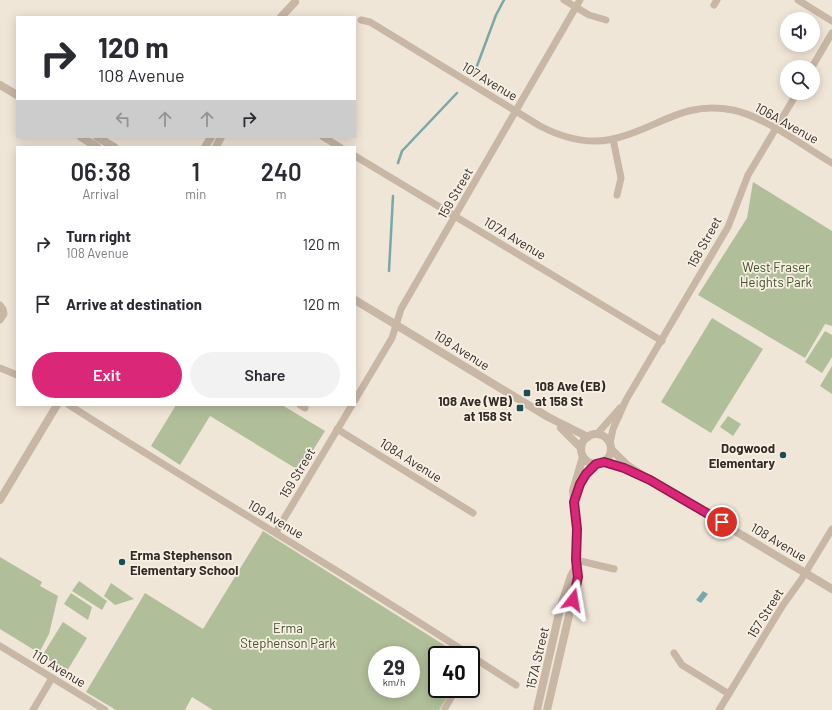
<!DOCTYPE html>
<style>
body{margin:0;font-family:Barlow,sans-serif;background:#f2f2f3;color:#2b2b33;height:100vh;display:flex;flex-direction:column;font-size:15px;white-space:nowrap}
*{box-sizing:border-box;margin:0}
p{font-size:13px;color:#7c7c81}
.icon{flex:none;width:22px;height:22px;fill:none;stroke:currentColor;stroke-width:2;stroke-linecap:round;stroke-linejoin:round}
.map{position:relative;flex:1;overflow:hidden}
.side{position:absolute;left:16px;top:146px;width:340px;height:260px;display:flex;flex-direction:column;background:#fff;border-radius:0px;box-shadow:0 2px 10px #0003}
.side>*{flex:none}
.guide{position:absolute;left:16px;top:16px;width:340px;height:122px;border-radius:0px;box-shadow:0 2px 10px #0003;background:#fff;color:#2b2b33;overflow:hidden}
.tools{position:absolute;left:780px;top:12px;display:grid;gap:8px}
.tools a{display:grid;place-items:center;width:40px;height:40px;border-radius:50%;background:#fff;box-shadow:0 2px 10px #0003;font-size:20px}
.speed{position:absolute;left:368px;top:646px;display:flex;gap:8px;font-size:20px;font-weight:700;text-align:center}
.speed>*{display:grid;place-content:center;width:52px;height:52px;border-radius:50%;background:#fff;box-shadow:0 2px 10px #0003;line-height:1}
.speed small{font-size:10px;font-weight:400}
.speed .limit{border:2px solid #111;border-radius:6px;background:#fff;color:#111}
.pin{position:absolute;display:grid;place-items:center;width:34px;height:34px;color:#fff;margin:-17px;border:2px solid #fff;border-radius:50%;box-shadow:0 1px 4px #0007}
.me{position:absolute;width:44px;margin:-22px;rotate:14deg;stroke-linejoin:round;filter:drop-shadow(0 0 3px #0008)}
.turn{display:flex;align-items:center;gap:14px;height:84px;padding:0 16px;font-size:18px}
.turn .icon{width:52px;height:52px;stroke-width:2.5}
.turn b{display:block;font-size:28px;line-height:34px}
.lanes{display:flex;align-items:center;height:38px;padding:0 16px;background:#0003;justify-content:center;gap:20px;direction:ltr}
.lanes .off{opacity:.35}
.eta{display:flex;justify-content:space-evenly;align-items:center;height:68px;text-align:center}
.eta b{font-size:24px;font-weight:600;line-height:28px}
.cta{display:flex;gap:8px;margin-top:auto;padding:8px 16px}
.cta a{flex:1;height:46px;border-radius:24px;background:#db2777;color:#fff;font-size:16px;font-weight:600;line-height:46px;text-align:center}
.cta a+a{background:#f2f2f3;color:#2b2b33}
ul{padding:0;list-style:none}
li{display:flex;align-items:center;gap:12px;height:60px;padding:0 16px}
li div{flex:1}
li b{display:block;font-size:15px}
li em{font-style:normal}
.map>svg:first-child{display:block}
.green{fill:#b0be99;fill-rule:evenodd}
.water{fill:#78a7ac}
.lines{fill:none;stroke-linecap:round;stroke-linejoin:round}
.stream{stroke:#78a7ac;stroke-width:2.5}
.minor{stroke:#c8b7a5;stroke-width:7}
.tertiary{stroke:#c8b7a5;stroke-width:8}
.route-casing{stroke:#8e194d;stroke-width:10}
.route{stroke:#db2777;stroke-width:7}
.poi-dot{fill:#1d4d53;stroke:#f8f0e4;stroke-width:1.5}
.labels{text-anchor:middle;stroke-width:3.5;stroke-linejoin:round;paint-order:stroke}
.street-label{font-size:13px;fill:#332b26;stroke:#f8f0e4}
.park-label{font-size:13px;fill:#41512a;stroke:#f8f0e4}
.poi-label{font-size:13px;font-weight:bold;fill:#332b26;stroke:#f8f0e4;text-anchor:start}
</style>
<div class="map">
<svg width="832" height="710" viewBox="0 0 832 710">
<rect width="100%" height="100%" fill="#f0e6d8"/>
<g class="green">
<path d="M753 182 832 231V326L825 324 805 358 698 295 747 218Z"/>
<path d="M712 318 763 349 711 433 661 402Z"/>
<path d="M825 331 832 335V357L822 373 805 362Z"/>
<path d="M832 366V394L820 386Z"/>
<path d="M176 405H282L325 431 300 471 210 416 180 465 151 446Z"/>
<path d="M728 416 741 424 733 436 720 427Z"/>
<path d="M263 531 460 655H437V689H452L439 710H213L192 697 185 710H116L86 692 145 593 203 629ZM377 655H411V689H377Z"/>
<path d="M0 557 42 582 40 586 58 596 49 634 39 653 0 629Z"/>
<path d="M79 581 107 601 102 610 72 591Z"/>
<path d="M111 583 134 599 115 605 104 596Z"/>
<path d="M71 593 92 607 88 620 64 604Z"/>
<path d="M63 622 87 638 67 671 42 656Z"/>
</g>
<path class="water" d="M703 591 708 594 701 603 696 600Z"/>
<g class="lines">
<g class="stream">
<path d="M474 74 496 15 504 0"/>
<path d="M398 163 402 151 457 93"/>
<path d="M389 271 393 196"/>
</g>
<g class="minor">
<path d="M564 0 589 15 606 20"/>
<path d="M798 0 832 21"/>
<path d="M714 5 717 0"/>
<path d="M361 20 370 22 540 126C563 138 587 145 613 139 658 129 682 100 733 110 763 116 805 147 832 163"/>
<path d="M812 67 832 33"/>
<path d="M323 137 340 147"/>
<path d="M613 139 621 178 617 195"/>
<path d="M355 156 662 341"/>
<path d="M0 305 3 309 4 314 0 320"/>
<path d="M0 368 17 375"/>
<path d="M355 400 392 338 401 309 580 0"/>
<path d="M69 405C202 490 338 569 470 655"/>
<path d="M300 405 305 408"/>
<path d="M337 429 473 513"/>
<path d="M597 434 620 408"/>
<path d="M610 443 613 429 626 400 728 227 748 175 797 93"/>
<path d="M276 532 352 405"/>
<path d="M576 560 614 569"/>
<path d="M0 646 105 710"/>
<path d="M674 653 682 665 729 694"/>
<path d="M471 656 516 685"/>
<path d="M33 710 52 678"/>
<path d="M444 710 456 689"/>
<path d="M719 710 783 605 801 580 832 529"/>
</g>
<g class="tertiary">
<path d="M281 17 295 2"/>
<path d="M0 85 17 95"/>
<path d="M81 137 97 147"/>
<path d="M97 137 114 147"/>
<path d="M205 147 211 137"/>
<path d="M216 147 221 137"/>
<path d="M355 300 548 417 588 437"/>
<path d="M561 428 581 448"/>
<circle cx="596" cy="449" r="15"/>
<path d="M611 449 627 465 650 480 832 589"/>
<path d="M603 462 631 471"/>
<path d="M577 488 585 475 596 464"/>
<path d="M0 500 57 405"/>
<path d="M537 710 560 609 571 576 576 567"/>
<path d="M547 710 578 577 576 560 577 529 573 491 583 457"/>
</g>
</g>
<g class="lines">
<defs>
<path id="route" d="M573 600 578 577 576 560 577 529 574 502 580 484 586 474 596 464 604 462 624 468 650 480 722 522"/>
</defs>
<use href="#route" class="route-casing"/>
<use href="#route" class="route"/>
</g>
<g class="poi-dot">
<rect x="523" y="389" width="8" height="8" rx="2"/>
<rect x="516" y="404" width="8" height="8" rx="2"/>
<circle cx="783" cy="455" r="4"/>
<circle cx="122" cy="562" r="4"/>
</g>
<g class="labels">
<g class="street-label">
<text transform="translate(490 81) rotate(31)" y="5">107 Avenue</text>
<text transform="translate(787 123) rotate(29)" y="5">106A Avenue</text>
<text transform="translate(455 193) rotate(-60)" y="5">159 Street</text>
<text transform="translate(515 238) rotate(31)" y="5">107A Avenue</text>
<text transform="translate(704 242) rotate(-61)" y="5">158 Street</text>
<text transform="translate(462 350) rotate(32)" y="5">108 Avenue</text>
<text transform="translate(411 460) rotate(32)" y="5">108A Avenue</text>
<text transform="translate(297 473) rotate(-59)" y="5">159 Street</text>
<text transform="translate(276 519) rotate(31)" y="5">109 Avenue</text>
<text transform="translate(779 542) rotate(31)" y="5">108 Avenue</text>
<text transform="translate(765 613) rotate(-58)" y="5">157 Street</text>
<text transform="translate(537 658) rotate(-77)" y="5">157A Street</text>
<text transform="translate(59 668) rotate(31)" y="5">110 Avenue</text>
</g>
<g class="park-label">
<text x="776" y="272">West Fraser<tspan x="776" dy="15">Heights Park</tspan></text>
<text x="288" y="633">Erma<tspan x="288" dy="15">Stephenson Park</tspan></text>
</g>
<g class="poi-label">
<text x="535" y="391">108 Ave (EB)<tspan x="535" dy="15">at 158 St</tspan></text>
<text x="512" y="406" text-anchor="end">108 Ave (WB)<tspan x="512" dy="15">at 158 St</tspan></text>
<text x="775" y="453" text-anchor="end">Dogwood<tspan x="775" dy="15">Elementary</tspan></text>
<text x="130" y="560">Erma Stephenson<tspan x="130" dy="15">Elementary School</tspan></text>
</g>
</g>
</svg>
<div class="tools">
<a><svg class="icon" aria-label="sound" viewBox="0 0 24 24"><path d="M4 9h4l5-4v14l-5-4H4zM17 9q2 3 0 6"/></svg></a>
<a><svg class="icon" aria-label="search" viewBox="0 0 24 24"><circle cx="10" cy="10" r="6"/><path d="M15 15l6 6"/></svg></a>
</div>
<div class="speed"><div>29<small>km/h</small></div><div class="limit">40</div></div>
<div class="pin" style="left:722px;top:522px;background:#d93025"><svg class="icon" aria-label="arrive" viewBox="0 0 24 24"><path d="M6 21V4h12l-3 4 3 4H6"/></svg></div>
<svg class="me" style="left:573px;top:600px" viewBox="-20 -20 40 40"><path d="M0-17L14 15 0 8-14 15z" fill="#db2777" stroke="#fff" stroke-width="4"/></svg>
<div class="guide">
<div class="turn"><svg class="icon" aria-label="right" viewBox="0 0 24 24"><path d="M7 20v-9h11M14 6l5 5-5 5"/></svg><div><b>120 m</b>108 Avenue</div></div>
<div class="lanes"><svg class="icon off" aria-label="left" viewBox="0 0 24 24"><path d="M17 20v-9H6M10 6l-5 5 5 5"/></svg><svg class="icon off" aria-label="ahead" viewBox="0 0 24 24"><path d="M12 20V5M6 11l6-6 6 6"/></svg><svg class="icon off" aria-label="ahead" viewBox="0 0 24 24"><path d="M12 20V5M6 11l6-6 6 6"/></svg><svg class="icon" aria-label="right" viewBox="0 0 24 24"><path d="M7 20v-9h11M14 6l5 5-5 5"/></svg></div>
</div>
<section class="side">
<div class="eta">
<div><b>06:38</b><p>Arrival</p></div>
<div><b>1</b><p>min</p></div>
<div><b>240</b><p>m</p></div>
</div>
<ul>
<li><svg class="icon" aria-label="right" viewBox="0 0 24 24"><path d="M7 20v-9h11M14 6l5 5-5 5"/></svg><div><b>Turn right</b><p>108 Avenue</p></div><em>120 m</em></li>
<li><svg class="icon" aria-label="arrive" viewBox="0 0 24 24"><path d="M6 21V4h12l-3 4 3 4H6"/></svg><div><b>Arrive at destination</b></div><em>120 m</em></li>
</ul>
<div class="cta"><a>Exit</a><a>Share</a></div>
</section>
</div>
